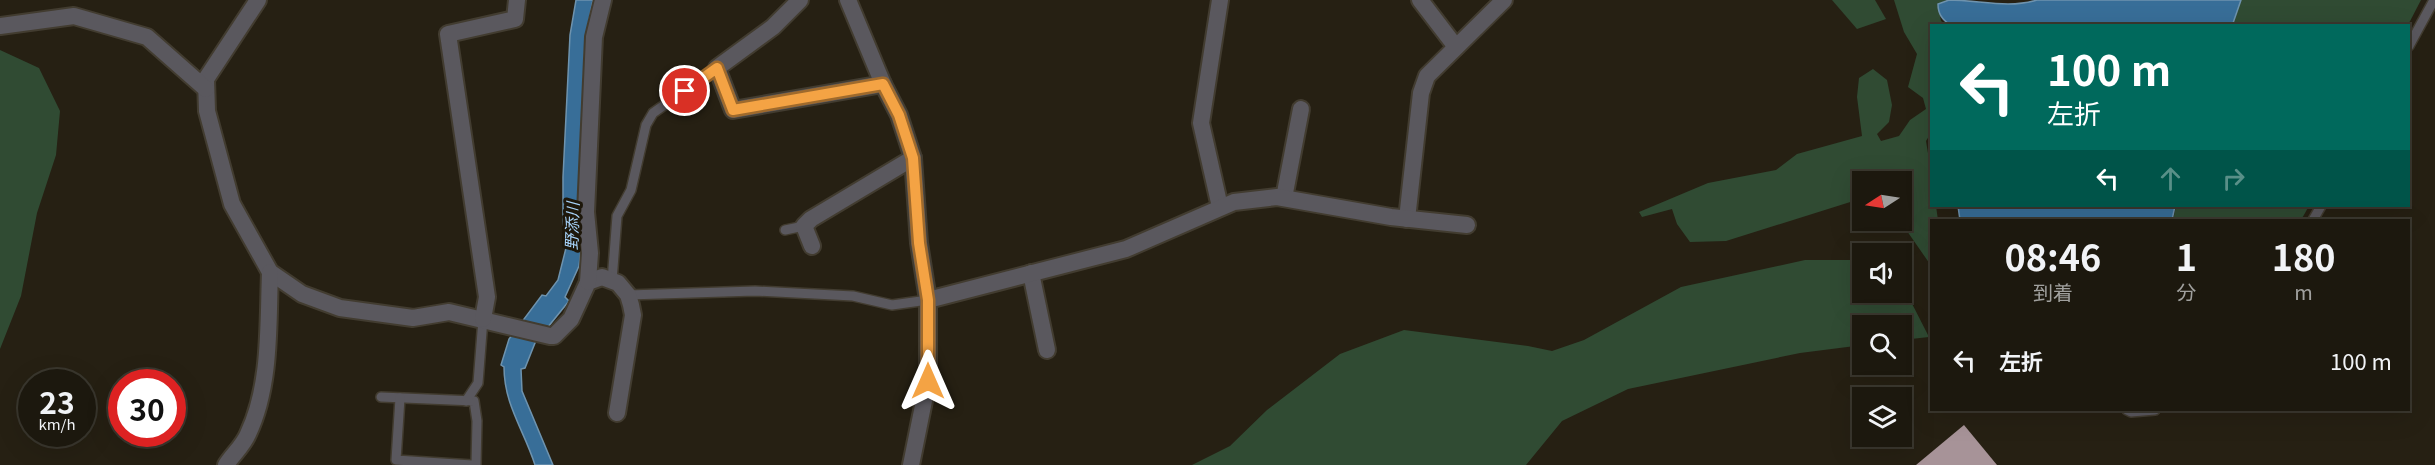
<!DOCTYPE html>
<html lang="ja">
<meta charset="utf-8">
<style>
body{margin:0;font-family:Georgia,"Noto Sans JP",serif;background:#252117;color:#f1f3f6;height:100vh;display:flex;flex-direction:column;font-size:22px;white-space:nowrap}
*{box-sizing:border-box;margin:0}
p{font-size:20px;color:#a0a09e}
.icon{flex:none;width:33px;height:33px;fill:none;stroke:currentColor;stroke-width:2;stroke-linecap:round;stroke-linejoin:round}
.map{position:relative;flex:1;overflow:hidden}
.details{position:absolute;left:1930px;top:219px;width:480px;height:192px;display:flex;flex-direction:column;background:#1c180e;border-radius:0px;box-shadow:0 6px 24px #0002,0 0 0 2px #3a372e}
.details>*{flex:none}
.guide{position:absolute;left:1930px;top:24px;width:480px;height:183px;border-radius:0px;box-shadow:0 6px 24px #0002,0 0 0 2px #3a372e;background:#00695c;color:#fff;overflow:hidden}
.needle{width:39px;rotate:258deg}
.buttons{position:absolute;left:1852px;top:171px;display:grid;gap:12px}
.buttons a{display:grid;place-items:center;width:60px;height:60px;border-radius:0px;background:#1c180e;box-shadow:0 6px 24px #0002,0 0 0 2px #3a372e;font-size:30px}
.speed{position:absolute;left:18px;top:369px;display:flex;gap:12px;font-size:30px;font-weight:700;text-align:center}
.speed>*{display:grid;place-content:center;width:78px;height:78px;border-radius:50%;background:#1c180e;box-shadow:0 6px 24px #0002,0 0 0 2px #3a372e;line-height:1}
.speed small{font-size:15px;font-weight:400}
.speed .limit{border:9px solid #d22;background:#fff;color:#111}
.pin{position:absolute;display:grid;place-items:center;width:51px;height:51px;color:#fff;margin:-26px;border:3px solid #fff;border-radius:50%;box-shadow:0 2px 6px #0007}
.me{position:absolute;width:66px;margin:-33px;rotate:0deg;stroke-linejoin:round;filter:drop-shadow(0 0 4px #0008)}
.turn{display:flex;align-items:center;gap:21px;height:126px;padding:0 18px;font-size:27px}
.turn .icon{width:78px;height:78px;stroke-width:2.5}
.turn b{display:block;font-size:42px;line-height:51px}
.lanes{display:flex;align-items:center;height:57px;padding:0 18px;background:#0003;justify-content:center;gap:30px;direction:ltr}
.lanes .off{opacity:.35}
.eta{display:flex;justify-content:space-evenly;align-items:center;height:102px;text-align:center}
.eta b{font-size:36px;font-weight:700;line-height:42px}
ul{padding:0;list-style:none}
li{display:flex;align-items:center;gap:18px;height:78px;padding:0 18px}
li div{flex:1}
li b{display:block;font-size:22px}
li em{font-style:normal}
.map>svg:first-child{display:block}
.green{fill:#304b33}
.water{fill:#386e98;stroke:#6e93ae;stroke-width:1.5}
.building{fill:#a79398}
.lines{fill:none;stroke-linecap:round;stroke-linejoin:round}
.service-casing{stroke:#423c30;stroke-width:12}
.minor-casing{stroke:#423c30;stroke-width:20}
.service{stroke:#5a585e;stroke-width:9}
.minor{stroke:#5a585e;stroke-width:16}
.route-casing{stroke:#9f6a2c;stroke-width:15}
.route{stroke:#f4a344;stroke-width:10}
.labels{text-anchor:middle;stroke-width:6;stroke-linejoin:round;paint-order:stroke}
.water-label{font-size:16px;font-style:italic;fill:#a7d3f9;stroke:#1d170a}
</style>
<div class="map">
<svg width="2435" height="465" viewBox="0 0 2435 465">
<rect width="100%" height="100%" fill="#262013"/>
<g class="green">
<path d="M1832 0H1875L1886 19 1857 29Z"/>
<path d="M1894 0H1947L1938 4 1941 21 1947 25 1932 26V131L1926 141 1932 178V206H1936L1938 220H1932V267L1900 221 1902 182H1863V198L1726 241 1690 242 1677 224 1672 209 1642 217 1639 212 1708 183 1776 170 1797 154 1862 136 1857 97 1859 78 1873 69 1887 80 1892 105 1889 122 1877 134 1881 141 1899 136 1910 120 1926 109 1923 98 1908 87 1917 54 1904 32Z"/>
<path d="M2240 0H2421L2408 25 2232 26Z"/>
<path d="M0 50 39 68 60 111 56 155 37 213 21 296 0 349Z"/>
<path d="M2176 206H2309L2301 220H2173Z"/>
<path d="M1805 260H1863V292H1902V284L1929 337 1902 340V326H1863V345L1800 353 1628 389 1562 421 1526 465H1192L1230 446 1267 410 1340 354 1404 330 1528 346 1552 351 1584 340 1681 287Z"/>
</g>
<g class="water">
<path d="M576 0H593L585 40 578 215 581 250 579 266 565 297 569 301 535 343 525 368 521 369 522 391 553 465H535C524 430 504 405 504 367L501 365 509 339 542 295 546 296 558 280 566 248 563 219V177L570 35Z"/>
<path d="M1949 0C1979 0 2008 9 2037 0H2241L2232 26 1950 25C1942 19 1938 14 1938 4Z"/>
<path d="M1958 206H2175L2172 220H1960Z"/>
</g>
<path class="building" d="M1964 425 1997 465H1916Z"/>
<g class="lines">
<defs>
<g id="service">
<path d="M2409 46 2434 0"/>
<path d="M2313 220 2321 206"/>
<path d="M785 230 804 226"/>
<path d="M612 281 617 216 631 190 646 125 653 113 717 68"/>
<path d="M628 295 755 291 853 296 892 305 928 300"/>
<path d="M381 397 474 401 477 421 476 465"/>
<path d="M400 398 396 460 472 465"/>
<path d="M466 401 478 383 483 319"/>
<path d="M2127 410 2131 412 2155 410"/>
</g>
<g id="minor">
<path d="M258 0 206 79 207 111 232 204 270 272 302 294 340 308 413 318 449 312 550 336H554L571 319 588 282 602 277 618 283 628 295 631 305 633 315 617 413"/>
<path d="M800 0 773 27 717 68 733 110 883 84"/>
<path d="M848 0 883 84 899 115 913 158 919 243 928 300V381L911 465"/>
<path d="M1220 0 1201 123 1220 207"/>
<path d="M1420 0 1456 47"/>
<path d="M0 26 74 16 147 37 206 89"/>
<path d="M1284 198 1301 109"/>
<path d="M1407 219 1421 93 1427 76 1504 0"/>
<path d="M812 246 804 226 811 219 913 158"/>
<path d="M1031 273 1047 350"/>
<path d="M588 282 590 253 586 212 594 37 603 0"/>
<path d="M928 300 1126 249 1234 202 1277 197 1391 217 1467 225"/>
<path d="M483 319 487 297 448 34 515 19 517 0"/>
<path d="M226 465C233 454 243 446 248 434 271 386 268 325 270 272"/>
</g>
</defs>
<use href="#service" class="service-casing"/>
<use href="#minor" class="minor-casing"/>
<use href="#service" class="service"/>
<use href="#minor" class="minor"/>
</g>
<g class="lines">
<defs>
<path id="route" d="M685 91 717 68 733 110 883 84 899 115 913 158 919 243 928 300V381"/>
</defs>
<use href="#route" class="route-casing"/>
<use href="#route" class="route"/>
</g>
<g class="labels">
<g class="water-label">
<text transform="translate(572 226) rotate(-88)" y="6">野添川</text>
</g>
</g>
</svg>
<div class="buttons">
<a><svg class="needle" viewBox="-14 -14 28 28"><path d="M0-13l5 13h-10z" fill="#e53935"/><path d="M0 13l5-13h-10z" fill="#a0a09e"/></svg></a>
<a><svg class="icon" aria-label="sound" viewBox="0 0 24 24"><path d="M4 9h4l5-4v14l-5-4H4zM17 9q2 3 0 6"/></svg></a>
<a><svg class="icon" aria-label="search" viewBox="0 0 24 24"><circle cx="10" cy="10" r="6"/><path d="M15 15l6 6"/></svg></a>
<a><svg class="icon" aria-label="layers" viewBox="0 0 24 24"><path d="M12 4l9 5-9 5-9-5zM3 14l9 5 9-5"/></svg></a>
</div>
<div class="speed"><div>23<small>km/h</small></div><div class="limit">30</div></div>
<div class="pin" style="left:685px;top:91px;background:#d93025"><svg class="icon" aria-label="arrive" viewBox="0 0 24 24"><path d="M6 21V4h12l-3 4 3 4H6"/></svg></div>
<svg class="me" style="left:928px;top:381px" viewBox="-20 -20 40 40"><path d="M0-17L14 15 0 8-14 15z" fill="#f4a344" stroke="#fff" stroke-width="4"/></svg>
<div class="guide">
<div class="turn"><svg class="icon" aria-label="left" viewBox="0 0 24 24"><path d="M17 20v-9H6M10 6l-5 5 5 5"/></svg><div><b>100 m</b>左折</div></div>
<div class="lanes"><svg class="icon" aria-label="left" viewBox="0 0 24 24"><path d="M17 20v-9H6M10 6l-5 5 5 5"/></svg><svg class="icon off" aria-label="ahead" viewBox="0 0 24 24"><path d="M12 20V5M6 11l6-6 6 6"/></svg><svg class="icon off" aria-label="right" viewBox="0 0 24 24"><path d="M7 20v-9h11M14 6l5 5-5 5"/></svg></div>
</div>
<section class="details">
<div class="eta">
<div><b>08:46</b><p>到着</p></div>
<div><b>1</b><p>分</p></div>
<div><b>180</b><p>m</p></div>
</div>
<ul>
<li><svg class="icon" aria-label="left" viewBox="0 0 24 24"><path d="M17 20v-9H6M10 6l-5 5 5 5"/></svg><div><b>左折</b></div><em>100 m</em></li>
</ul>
</section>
</div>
